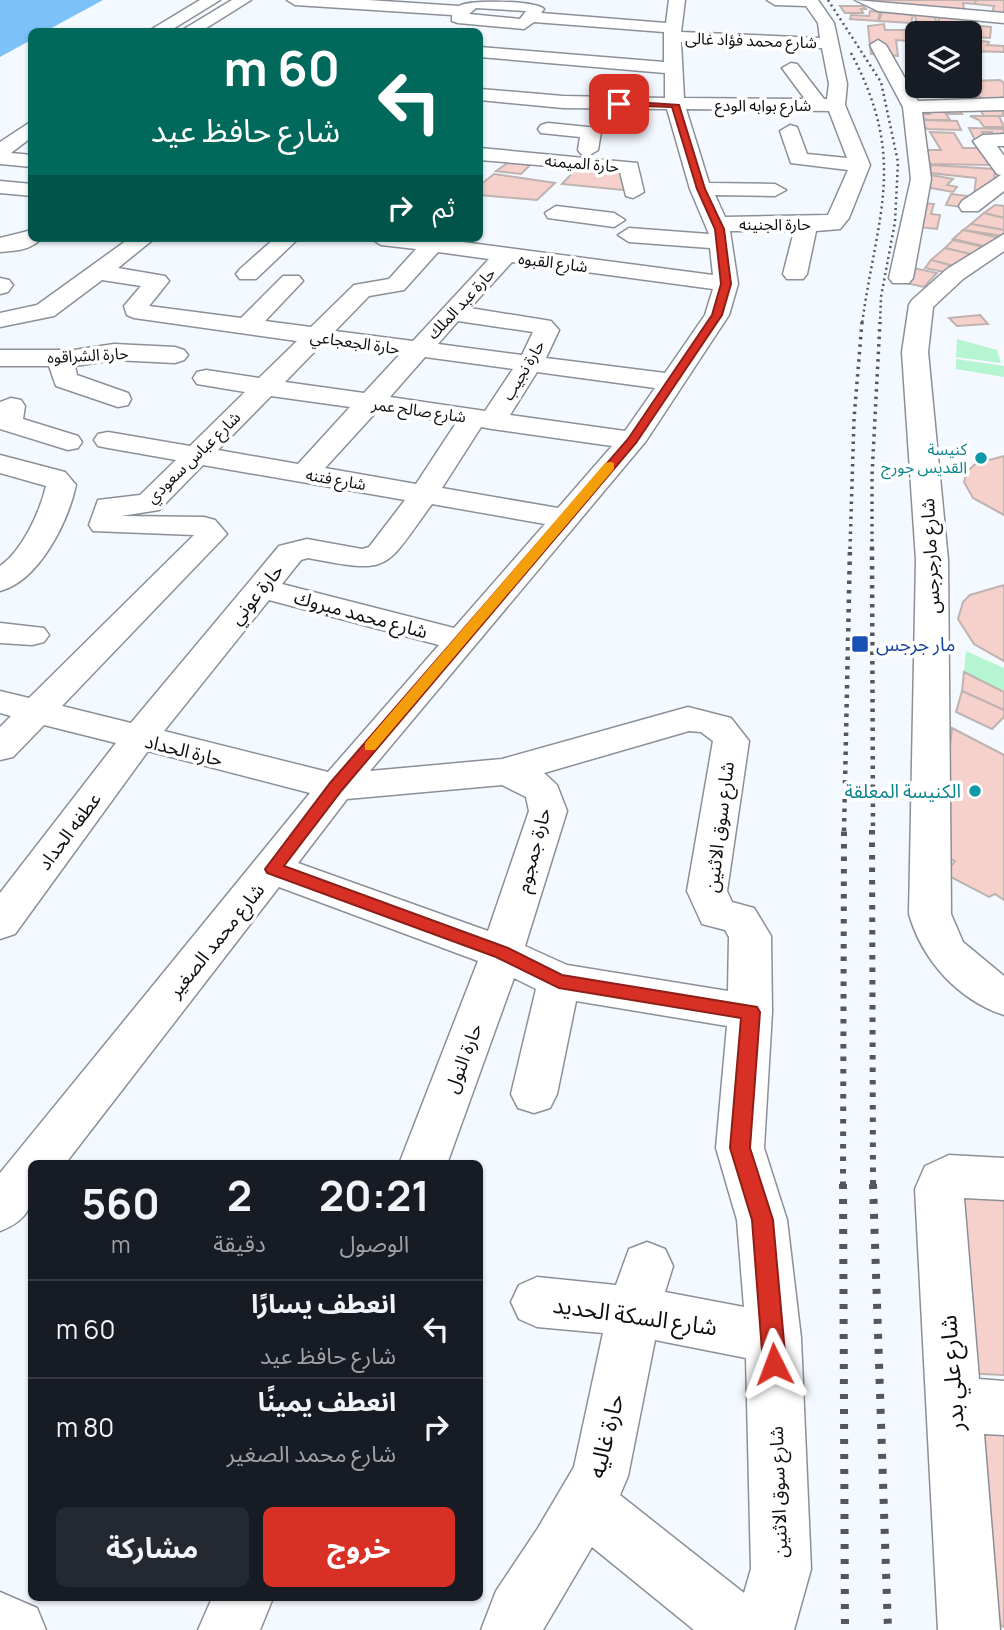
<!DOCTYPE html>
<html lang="ar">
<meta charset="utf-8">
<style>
body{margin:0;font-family:Manrope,"Noto Sans Arabic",sans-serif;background:#242831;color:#f1f3f6;direction:rtl;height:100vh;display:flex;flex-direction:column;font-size:26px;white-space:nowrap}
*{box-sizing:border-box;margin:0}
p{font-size:23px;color:#9ea1a6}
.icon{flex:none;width:38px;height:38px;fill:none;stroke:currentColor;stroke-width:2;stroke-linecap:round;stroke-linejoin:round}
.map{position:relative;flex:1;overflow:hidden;direction:ltr}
.side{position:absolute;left:28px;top:1160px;width:455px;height:441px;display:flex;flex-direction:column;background:#171b24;border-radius:10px;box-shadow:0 2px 5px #0004;direction:rtl}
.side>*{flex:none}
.banner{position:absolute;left:28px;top:28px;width:455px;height:214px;border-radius:10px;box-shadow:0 2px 5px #0004;direction:rtl;background:#00695c;color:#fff;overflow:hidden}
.fabs{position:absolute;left:905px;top:21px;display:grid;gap:14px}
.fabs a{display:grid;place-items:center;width:77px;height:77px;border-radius:10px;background:#171b24;box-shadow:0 2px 5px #0004;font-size:35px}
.pin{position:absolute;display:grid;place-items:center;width:60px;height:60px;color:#fff;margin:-30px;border-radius:14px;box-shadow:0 4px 10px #0006}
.me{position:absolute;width:77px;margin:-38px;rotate:357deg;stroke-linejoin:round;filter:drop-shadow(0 0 5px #0008)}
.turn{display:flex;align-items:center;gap:24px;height:147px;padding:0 28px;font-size:32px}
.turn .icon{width:91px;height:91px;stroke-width:2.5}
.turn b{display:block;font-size:49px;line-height:60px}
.then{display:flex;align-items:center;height:66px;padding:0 28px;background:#0003;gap:14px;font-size:26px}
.eta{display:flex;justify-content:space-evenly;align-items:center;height:119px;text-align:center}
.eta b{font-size:42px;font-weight:700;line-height:49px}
.cta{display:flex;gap:14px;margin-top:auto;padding:14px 28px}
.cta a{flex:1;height:80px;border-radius:10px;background:#d93025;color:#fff;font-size:28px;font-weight:700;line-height:80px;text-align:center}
.cta a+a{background:#242831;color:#f1f3f6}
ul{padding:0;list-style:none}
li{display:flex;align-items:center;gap:21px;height:98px;padding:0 28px;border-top:2px solid #363941}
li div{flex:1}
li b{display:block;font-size:26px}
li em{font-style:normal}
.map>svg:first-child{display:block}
.green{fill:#b5f5d2}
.water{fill:#7cc2f9}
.building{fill:#f6d1cb;stroke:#beb3b1;stroke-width:2}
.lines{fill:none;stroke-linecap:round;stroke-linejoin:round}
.minor-casing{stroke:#8b9098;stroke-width:3}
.trunk-casing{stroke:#8b9098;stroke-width:3}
.minor{fill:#fff;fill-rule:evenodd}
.trunk{fill:#fff;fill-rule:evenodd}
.rail-far4{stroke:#54565a;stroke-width:2.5;stroke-dasharray:2 3.5;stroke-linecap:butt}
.rail-far3{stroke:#54565a;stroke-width:3.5;stroke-dasharray:2.5 5;stroke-linecap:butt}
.rail-far2{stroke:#54565a;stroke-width:4.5;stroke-dasharray:3.5 6;stroke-linecap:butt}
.rail-far1{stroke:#54565a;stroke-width:6;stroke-dasharray:4.5 8;stroke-linecap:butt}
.rail{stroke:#54565a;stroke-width:8;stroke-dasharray:5 10;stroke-linecap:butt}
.route{fill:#d93025;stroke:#8d1f18;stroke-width:2}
.slow{fill:#f59e0b}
.culture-dot{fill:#0f9aa8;stroke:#fff;stroke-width:2.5}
.transit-dot{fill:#1a4fb4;stroke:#fff;stroke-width:2.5}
.labels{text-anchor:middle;stroke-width:7;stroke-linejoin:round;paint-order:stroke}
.far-street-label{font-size:16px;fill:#0e0f12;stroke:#fff}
.far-culture-label{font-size:16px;fill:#0d838f;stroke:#fff;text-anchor:end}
.street-label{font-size:19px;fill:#0e0f12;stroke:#fff}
.transit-label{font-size:19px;fill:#164399;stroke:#fff;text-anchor:start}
.culture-label{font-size:19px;fill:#0d838f;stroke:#fff;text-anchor:end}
.near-street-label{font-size:23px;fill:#0e0f12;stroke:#fff}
</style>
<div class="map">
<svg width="1004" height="1630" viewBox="0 0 1004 1630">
<rect width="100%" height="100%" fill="#f4f8ff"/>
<g class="green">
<path d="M957 339 997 350 1001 363 956 357Z"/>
<path d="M956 359 1004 366V377L956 369Z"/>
<path d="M966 651 1004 668V692L964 672Z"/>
</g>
<path class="water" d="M0 0H103L46 31 32 32 31 40 0 57Z"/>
<g class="building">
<path d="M875 0H976V4L963 3 964 9 874 4Z"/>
<path d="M976 0H1004V14L992 13 994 6 975 4Z"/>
<path d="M840 6H863L866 9H861L863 13H845Z"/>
<path d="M870 11 880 12 878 21 850 19 851 15 869 16Z"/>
<path d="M914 11 934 12 939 33H946H917V46L909 44V41L896 40 898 56 871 54 868 26 884 24 885 30H918Z"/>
<path d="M882 12 913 15 911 23 879 21Z"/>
<path d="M940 13 972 15 971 25 991 27 990 38 976 37 977 33 936 32Z"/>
<path d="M982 41 989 42 987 45 1004 46V52L970 51V46Z"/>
<path d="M1000 80 1004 83V99L975 100 972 97H980L975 92H962L955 86H970V81Z"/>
<path d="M976 103 1004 104 1003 116H984Z"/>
<path d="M925 106H956L962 114H946L950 120H925L921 114H930Z"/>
<path d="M970 116H999L1004 127H984L979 120Z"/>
<path d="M922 120 957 121 961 130 926 129Z"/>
<path d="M969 128 1004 129V141H998L992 132H982L992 148H979Z"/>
<path d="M930 132 954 133 963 148H980L991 165 931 164 921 150H941Z"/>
<path d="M509 162 531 164 521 174 496 171Z"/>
<path d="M931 165 995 169 994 183 974 196 976 178 930 173Z"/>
<path d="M576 169 633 173 623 190 562 184Z"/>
<path d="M494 174 555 183 537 200 480 195V185Z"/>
<path d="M925 174 953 179 947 185 957 187 953 192 914 185Z"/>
<path d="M951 194 983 198 978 209 946 205Z"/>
<path d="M915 202 934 204 931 214 940 215 937 229 909 226Z"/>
<path d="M995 205 1004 206V218L984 213Z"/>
<path d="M984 213 1004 218V230L971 224Z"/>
<path d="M971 224 1004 230V236L963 230Z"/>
<path d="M963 230 1001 238 988 247 953 239Z"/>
<path d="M953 240 983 247 974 255 945 248Z"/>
<path d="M945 248 974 255 957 267 931 260Z"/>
<path d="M931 260 957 267 949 273 925 268Z"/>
<path d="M913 268 937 273 924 287 901 282Z"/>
<path d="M980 315 988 324 957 326 949 318Z"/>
<path d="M1004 456V515L973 498 964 482 967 472 975 464Z"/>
<path d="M1004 585V661L974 644 958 619 963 602 970 595Z"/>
<path d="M964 672 1004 692V710L962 691Z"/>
<path d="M962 691 1004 710V717L992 729 956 712Z"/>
<path d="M952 728 1004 755V900L995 894 989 897 945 874 955 861 939 853Z"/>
<path d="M928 1169 1004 1173V1375L962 1373Z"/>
<path d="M960 1423 1004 1424V1627L1001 1626Z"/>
</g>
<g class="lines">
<defs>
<g id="minor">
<path d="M287 0H368L459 6C468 0 534 0 544 9L541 13 666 23 669 0H685L681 32 820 38 818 23 806 6 775 5 767 0H818L834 23 847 84 845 105 870 165 849 218 840 229 816 231 807 274 803 279H787L783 274 794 231H730L738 284 729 315 646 441 370 771 502 759 688 707 731 718 749 741 727 891 732 902 754 908 771 936 772 1012 764 1148 787 1220 801 1338 811 1569 794 1630H694L592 1547 543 1630H481L496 1591 538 1528 574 1467 603 1333 537 1327 519 1319 511 1302 519 1285 537 1277 616 1285 629 1249 647 1242 665 1249 673 1266 665 1292 744 1307 737 1220 716 1148 727 1026 576 1001 557 1094 550 1108 534 1113 518 1108 511 1094 536 989 514 978 447 1164H399L478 961 279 887 65 1164H32C32 1198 37 1217 0 1231V1173L310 793 148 751 15 934 0 939V893L116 743 44 725 13 757 0 760V727L11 716 0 713V691L29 698 194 535 93 531 89 525 98 500 140 495 176 460 108 448 98 446 94 440 98 434 108 432 190 446 245 392 197 384 193 378 197 372 206 370 259 378 297 341 134 318 127 315 124 306 141 286 102 280 54 316 0 327V313L37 305 130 238H155L118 268 165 276 169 281 149 306 241 318 283 276H299L303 281 265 321 311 327 354 285 389 279 416 249 381 245 370 238H432L713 275 710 248 629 242 618 235 629 228 709 234 690 189 667 109 563 108 480 100V89L563 96 665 98V73L480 57V47L664 62V32L534 22 524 29 458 23 452 21V15L295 5ZM476 8 526 11 520 19 469 14ZM681 42 822 48 829 84 827 99H824L797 64 791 63 782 68 805 99 684 98ZM686 109 829 111 847 158 807 154 797 127 790 125 780 131 791 163 848 170 828 215 725 217 715 195 775 196 786 190 775 184 709 183ZM438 252 489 259 413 341 335 331 369 296 404 290ZM512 262 713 289 705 315 665 373 546 358 559 330 551 321 470 308ZM458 321 533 332 522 355 438 344ZM322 344 400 354 364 393 285 382ZM425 357 513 369 485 411 390 397ZM537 372 655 388 625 431 510 415ZM271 396 350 407 298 464 218 450ZM377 411 456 423 416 484 325 468ZM481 427 492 429 612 446 558 508 442 488ZM203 465 405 500 369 547 362 549 307 539 279 546 131 723 62 706 227 534 215 520 204 517 121 516 159 510ZM432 504 545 524 454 628 282 584 301 560 308 558C392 574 383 571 432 504ZM269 600 439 645 328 772 164 731ZM689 731 701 732 713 741 687 891 702 924 725 930 729 937 728 991 567 965 525 946 567 811 557 785 544 773ZM502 785 526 797 529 811 488 931 298 863 347 799ZM655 1340 746 1358 751 1569 744 1593 620 1495 628 1476Z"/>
<path d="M855 0 1004 13V23L878 11Z"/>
<path d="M878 40 886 45 918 101 1004 98V110L922 112 931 179 913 278 909 283H893L889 278 911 179 903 107 870 45Z"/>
<path d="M548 123 598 128 601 132 598 150 588 156 581 154 578 150 580 137 541 133 538 129 541 125Z"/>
<path d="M1004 134V146H997L1004 156V191L978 211H962L959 206 962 201 1001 175 997 174 973 141 983 135Z"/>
<path d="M480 148 637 163 644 192 633 198 626 196 620 172 480 160Z"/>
<path d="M0 152 32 155V167L0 164Z"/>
<path d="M0 181 32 184V196L0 193Z"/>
<path d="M556 206 614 213 625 220 614 227 548 218 545 213Z"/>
<path d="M32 230V238H42C31 250 16 251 0 252V238Z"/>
<path d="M1004 234V251L963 279 933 307 928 352 948 560 951 914 963 942 1004 976V1015C958 1000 922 960 909 914L916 560 902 352 909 305 912 300 947 269Z"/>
<path d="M275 238H299L256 279H240L236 274 240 269Z"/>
<path d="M0 278 9 280 13 285 8 292 0 294Z"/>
<path d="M114 344 175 347 184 350 188 355 184 360 175 363 114 360 75 366 77 375 128 393 131 399 128 405 118 407 56 386 49 366H0V350H74Z"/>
<path d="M11 398 21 400 25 406 23 419 78 436 82 442 78 448 68 450 0 429V402Z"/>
<path d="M0 455 65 472 76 485C68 522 39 581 0 591V566C22 551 40 512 46 486L0 473Z"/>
<path d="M0 623 44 628 49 635 44 642 32 645 0 643Z"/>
<path d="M949 1155 1004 1158V1200L964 1198 979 1379 1004 1381V1435L984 1434 1000 1630H938L915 1189 925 1166Z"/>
<path d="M0 1592 37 1608 46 1630H0Z"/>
<path d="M212 1598H273L260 1630H198Z"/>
</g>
<g id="trunk">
<path d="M200 0H220L168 32H147Z"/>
<path d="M232 0H251L200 32 184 29Z"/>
<path d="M32 121V137L7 156 0 158V142Z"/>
</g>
</defs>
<use href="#minor" class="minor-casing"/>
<use href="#trunk" class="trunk-casing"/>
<use href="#minor" class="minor"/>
<use href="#trunk" class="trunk"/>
<g class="rail-far4">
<path d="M828 0 881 82 898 162 895 222 881 297 880 324"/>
<path d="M851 53C908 160 877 214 862 324"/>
</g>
<g class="rail-far3">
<path d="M850 549 854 419 862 322"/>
<path d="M872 549V475L880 322"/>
</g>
<g class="rail-far2">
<path d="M872 547 873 831"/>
<path d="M844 831 850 547"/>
</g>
<g class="rail-far1">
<path d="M872 830 873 1186"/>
<path d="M843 1186 844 830"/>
</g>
<g class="rail">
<path d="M843 1184 845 1630"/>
<path d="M873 1184 888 1630"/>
</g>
</g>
<path class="route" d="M619 101 679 105 705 189 724 229 731 284 722 315 636 443 342 790 284 866 508 948 562 975 757 1007 760 1012 750 1148 773 1220 786 1364 782 1371 774 1374 767 1371 763 1364 752 1220 730 1148 741 1018 559 988 496 957 267 873 265 869 330 783 628 439 712 315 721 284 715 229 697 189 672 107 616 105Z"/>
<path class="slow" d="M610 462 614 463V469L375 750H365V743L605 463Z"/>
<g class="culture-dot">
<circle cx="981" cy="458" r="7"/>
<circle cx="975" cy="791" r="7"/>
</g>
<rect class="transit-dot" x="851" y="635" width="18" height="18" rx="3.5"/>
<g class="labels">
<g class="far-street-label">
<text transform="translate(751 40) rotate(2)" y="6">شارع محمد فؤاد غالى</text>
<text x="763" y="111">شارع بوابه الودع</text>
<text transform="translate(582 163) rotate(5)" y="6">حارة الميمنه</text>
<text x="775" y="230">حارة الجنينه</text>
<text transform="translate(553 262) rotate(7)" y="6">شارع القبوه</text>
<text transform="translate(461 303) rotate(-47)" y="6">حارة عبد الملك</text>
<text transform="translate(355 342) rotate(8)" y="6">حارة الجعجاعي</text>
<text transform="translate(88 355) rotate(-3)" y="6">حارة الشراقوه</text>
<text transform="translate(523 370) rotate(-59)" y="6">حارة نجيب</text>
<text transform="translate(419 410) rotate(8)" y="6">شارع صالح عمر</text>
<text transform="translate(193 457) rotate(-44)" y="6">شارع عباس سعودي</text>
<text transform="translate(336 479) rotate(10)" y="6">شارع فتنه</text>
</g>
<g class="far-culture-label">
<text x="967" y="455">كنيسة<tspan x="967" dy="18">القديس جورج</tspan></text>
</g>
<g class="street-label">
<text transform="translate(930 556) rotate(-93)" y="7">شارع مارجرجس</text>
<text transform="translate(256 594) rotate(-50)" y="7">حارة عوني</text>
<text transform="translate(361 614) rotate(15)" y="7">شارع محمد مبروك</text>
<text transform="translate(184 750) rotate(14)" y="7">حارة الحداد</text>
<text transform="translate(719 827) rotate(-83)" y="7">شارع سوق الاثنين</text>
<text transform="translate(69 831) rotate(-53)" y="7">عطفه الحداد</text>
<text transform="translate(533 850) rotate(-75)" y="7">حارة جمجوم</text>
<text transform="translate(216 940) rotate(-51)" y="7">شارع محمد الصغير</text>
<text transform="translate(463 1058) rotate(-69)" y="7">حارة النول</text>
<text transform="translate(778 1492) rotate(-92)" y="7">شارع سوق الاثنين</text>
</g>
<g class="transit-label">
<text x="876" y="651">مار جرجس</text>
</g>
<g class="culture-label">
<text x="961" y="798">الكنيسة المعلقة</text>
</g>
<g class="near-street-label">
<text transform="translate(635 1316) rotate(8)" y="8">شارع السكة الحديد</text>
<text transform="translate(952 1373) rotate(-94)" y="8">شارع علي بدر</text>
<text transform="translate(606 1436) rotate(-76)" y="8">حارة غاليه</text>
</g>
</g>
</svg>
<div class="fabs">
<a><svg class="icon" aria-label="layers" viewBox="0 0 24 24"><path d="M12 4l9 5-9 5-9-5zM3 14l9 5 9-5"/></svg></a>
</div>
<div class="pin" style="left:619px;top:104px;background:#d93025"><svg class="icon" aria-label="arrive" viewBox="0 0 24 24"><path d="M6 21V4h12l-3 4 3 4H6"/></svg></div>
<svg class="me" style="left:774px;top:1364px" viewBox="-20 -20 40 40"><path d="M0-17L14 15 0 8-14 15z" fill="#d93025" stroke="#fff" stroke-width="4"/></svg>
<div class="banner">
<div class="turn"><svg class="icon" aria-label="left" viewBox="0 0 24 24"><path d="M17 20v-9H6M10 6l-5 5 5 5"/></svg><div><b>60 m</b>شارع حافظ عيد</div></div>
<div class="then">ثم<svg class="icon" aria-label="right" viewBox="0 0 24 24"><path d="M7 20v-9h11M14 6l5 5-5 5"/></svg></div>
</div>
<section class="side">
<div class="eta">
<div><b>20:21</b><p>الوصول</p></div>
<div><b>2</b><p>دقيقة</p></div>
<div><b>560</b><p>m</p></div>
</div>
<ul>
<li><svg class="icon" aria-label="left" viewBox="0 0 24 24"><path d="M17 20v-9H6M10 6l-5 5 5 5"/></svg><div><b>انعطف يسارًا</b><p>شارع حافظ عيد</p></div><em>60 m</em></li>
<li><svg class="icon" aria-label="right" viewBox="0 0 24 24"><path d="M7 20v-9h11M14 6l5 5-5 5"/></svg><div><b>انعطف يمينًا</b><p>شارع محمد الصغير</p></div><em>80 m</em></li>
</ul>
<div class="cta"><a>خروج</a><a>مشاركة</a></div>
</section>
</div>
